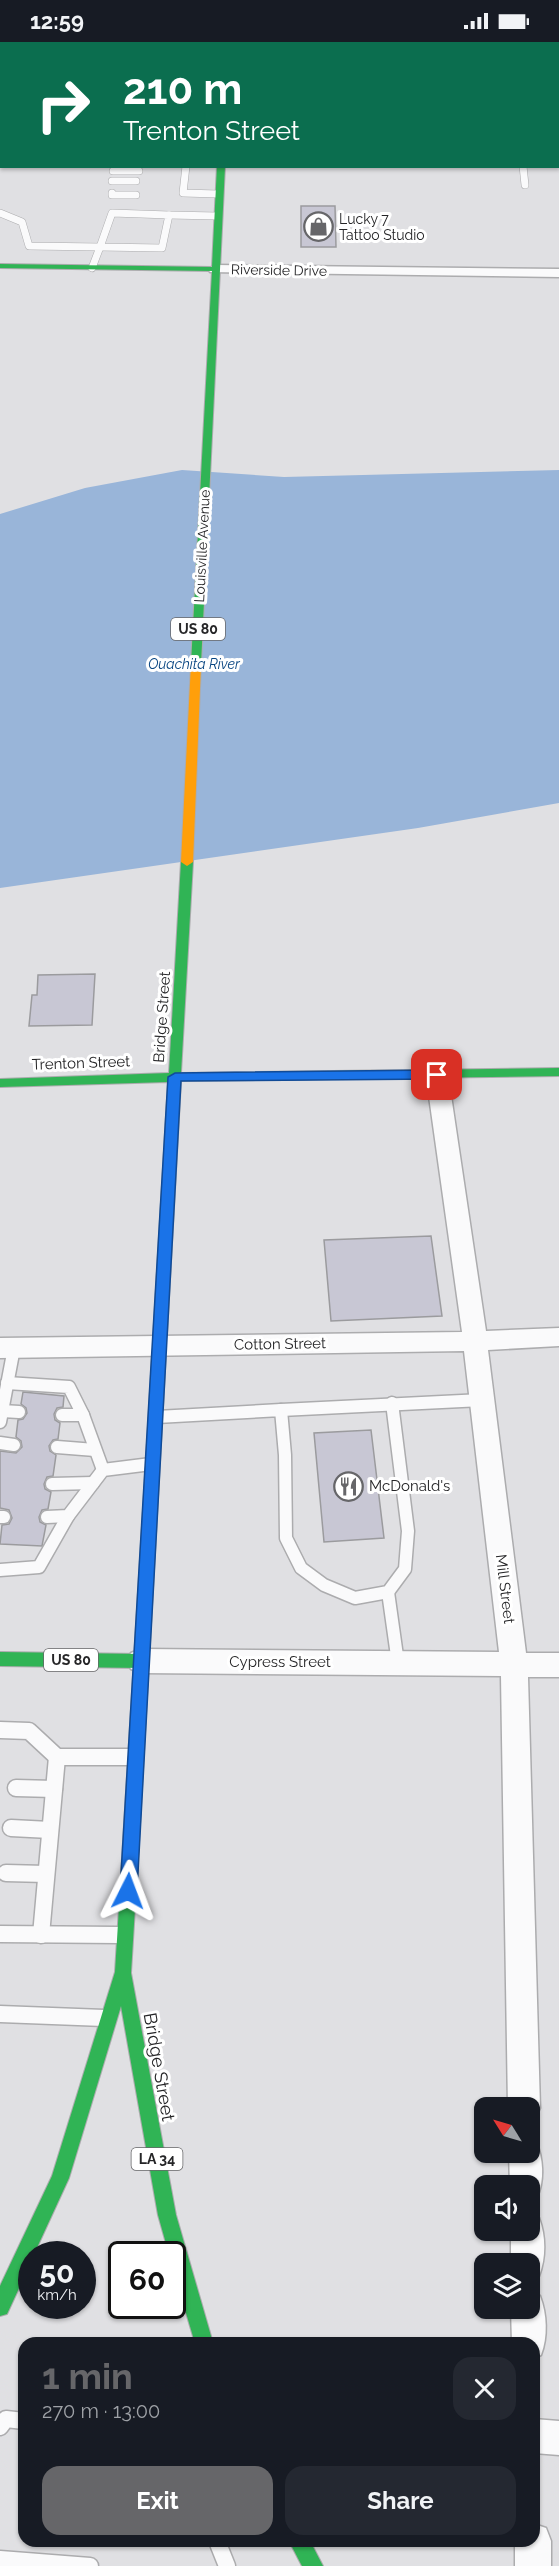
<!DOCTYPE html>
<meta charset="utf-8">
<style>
body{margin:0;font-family:Raleway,sans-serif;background:#242831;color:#f1f3f6;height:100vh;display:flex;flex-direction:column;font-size:22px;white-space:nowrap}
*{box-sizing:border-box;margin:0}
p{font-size:20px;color:#9ea1a6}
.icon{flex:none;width:33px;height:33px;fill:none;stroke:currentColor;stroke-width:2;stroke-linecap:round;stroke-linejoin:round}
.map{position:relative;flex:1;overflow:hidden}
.drawer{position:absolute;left:18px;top:2295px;width:522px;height:210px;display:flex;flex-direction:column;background:#171b24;border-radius:18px;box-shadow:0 2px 4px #0004}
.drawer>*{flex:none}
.hud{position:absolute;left:0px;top:0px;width:560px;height:126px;box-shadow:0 2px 4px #0004;background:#0b6e4f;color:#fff;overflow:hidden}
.needle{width:39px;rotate:307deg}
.controls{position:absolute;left:474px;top:2055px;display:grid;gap:12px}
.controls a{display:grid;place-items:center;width:66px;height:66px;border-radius:12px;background:#171b24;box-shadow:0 2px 4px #0004;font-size:30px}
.speed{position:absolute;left:18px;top:2199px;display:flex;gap:12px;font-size:30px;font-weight:700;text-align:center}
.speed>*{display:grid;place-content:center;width:78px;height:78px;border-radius:50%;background:#171b24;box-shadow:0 2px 4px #0004;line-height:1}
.speed small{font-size:15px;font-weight:400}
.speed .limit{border:3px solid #111;border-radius:9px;background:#fff;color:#111}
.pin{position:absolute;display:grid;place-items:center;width:51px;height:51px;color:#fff;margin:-26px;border-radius:12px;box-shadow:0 3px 9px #0006}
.me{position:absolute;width:66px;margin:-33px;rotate:3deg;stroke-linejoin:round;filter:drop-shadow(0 0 4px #0008)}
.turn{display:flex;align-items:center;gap:21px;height:126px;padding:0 24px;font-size:27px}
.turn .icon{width:78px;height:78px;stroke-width:2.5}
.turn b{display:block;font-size:42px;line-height:51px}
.round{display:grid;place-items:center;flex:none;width:63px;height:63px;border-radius:18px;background:#242831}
.head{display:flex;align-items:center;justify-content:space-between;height:102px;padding:0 24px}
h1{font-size:36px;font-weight:700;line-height:45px;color:#666669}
.action{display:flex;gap:12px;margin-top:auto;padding:12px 24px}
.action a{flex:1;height:69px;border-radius:18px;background:#666669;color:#fff;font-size:24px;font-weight:700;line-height:69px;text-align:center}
.action a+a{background:#242831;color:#f1f3f6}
.status{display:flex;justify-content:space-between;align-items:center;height:42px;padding:0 30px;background:#171b24;direction:ltr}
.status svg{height:16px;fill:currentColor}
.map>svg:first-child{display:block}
.water{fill:#99b5d9}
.building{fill:#c8c7d4;stroke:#9b9b9e;stroke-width:1.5}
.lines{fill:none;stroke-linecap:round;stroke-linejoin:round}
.lane-far2-casing{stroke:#acacae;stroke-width:8}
.lane-far1-casing{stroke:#acacae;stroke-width:15}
.lane-casing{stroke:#acacae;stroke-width:19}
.street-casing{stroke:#acacae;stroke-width:3}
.fast-casing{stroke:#acacae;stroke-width:2}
.slow-casing{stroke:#acacae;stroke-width:2}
.lane-far2{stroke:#fafafb;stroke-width:7}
.lane-far1{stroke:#fafafb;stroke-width:12}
.lane{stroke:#fafafb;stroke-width:16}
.street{fill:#fafafb;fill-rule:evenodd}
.fast{fill:#30b455;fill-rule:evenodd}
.slow{fill:#ff9f0a;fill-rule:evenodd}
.route{fill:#1a73e8;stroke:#114b97;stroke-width:1.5}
.labels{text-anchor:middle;stroke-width:6;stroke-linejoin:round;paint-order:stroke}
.far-poi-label{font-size:14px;fill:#252527;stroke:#fff;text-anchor:start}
.far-street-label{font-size:14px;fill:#252527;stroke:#fff}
.shield{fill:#fff;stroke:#666668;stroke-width:1.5}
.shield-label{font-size:14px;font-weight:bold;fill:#252527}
.far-water-label{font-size:14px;font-style:italic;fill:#074480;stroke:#fff}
.street-label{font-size:15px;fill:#252527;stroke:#fff}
.poi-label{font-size:15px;fill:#252527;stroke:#fff;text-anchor:start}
.near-street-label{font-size:18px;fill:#252527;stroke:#fff}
</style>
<div class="status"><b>12:59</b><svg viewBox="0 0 49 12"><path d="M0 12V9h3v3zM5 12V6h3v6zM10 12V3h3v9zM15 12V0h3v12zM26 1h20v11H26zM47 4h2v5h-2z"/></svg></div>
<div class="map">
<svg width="559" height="2524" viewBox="0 0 559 2524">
<rect width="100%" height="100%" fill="#e0e0e3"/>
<path class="water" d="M182 428 284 435 559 428V761L418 786 0 846V472L85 446Z"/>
<g class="building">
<path d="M301 164H335L336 205H301Z"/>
<path d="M95 932 92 983 29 984 32 953H37L38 933Z"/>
<path d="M431 1194 442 1274 331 1279 324 1198Z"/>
<path d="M23 1350 64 1354 63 1365 57 1366 54 1372 55 1378 60 1381 58 1397 53 1398 49 1404 50 1409 56 1413 53 1434 47 1435 44 1442 45 1447 51 1450 48 1467 42 1468 39 1475 40 1480 46 1483 42 1504 0 1502 2 1483 9 1482 12 1476 9 1468 0 1466V1409L16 1411 22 1405 21 1399 16 1395 18 1378 23 1377 27 1371 26 1366 21 1362Z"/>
<path d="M371 1388 384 1496 324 1500 314 1391Z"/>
</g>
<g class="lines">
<defs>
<g id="lane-far2">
<path d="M186 124 183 151 218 152"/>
<path d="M523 124 525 143"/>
<path d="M113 129H139"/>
<path d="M112 139H136"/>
<path d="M112 151V153H136"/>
<path d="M0 171 22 180 29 204 100 205"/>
<path d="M112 171 169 173 162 206 100 205Z"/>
<path d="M169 173 217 174"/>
<path d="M92 226 100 205"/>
</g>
<g id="lane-far1">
<path d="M7 1341 69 1345 83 1373"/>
<path d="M281 1368 482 1358"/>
<path d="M2 1369 19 1370"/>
<path d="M62 1373H83L103 1428"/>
<path d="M157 1375 281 1368 285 1413 286 1496 301 1526 324 1543 355 1556 388 1550 405 1527 408 1489 392 1361"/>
<path d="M0 1380 14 1306"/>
<path d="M0 1401 14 1403"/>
<path d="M57 1405 95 1408"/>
<path d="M52 1442 93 1441"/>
<path d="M0 1475H4"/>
<path d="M47 1475 68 1474 103 1428 151 1422"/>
<path d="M0 1528 39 1525 68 1474"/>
<path d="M388 1550 398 1621"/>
</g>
<g id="lane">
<path d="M0 1688 29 1689 57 1715H132"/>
<path d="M16 1746 54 1747"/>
<path d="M11 1786 50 1788"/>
<path d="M6 1831 46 1832"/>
<path d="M0 1892 119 1893"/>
<path d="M41 1893 57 1715"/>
<path d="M0 1972 104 1976"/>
<path d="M0 2385 6 2377 24 2379"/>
<path d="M217 2499 227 2524"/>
<path d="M0 2517 90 2524"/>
</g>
<g id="street">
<rect x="428" y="0" width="12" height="2"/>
<path d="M546 0H559V4L558 2Z"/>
<rect x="0" y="95" width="2" height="8"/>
<path d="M215 223 559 227V235L210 230 208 227Z"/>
<path d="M437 1025 445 1028 448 1033 486 1289 559 1286V1304L488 1308 526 1611H559V1635H528L540 2066 535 2077 530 2079V2066H508L501 1634 141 1631 131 1627 127 1619 131 1611 141 1607 499 1610 464 1309 0 1316V1296L462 1290 426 1033 429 1028Z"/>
<path d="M530 2096 536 2099C543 2116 545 2138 537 2155L530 2159V2144H510L509 2110H530Z"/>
<path d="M530 2173 539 2176C546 2194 546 2216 539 2234L530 2237V2222H511V2188H530Z"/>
<path d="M530 2250 540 2254C547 2272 548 2295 541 2313L534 2316V2301H512L511 2266H530Z"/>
<path d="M534 2377 559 2379V2413L534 2411Z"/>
<path d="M534 2482 546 2486 551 2499V2524H515V2499H534Z"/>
</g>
<g id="fast">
<rect x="558" y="110" width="1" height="4"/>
<path d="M217 124H225L201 622 196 625 191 622 212 229 0 226V222L212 225Z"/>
<path d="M187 816 193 820 181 1031 559 1026V1034L181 1039 161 1401 159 1405H149L147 1401 168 1040 0 1045V1037L169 1031 181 820Z"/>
<path d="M0 1610 141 1612 146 1614 149 1619 146 1624 141 1626 0 1624Z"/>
<path d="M131 1792 137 1795 139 1800 131 1931 176 2173 213 2301H195L172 2224V2212H169L158 2173 121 1964 69 2136 34 2212H32V2218L7 2272 0 2274V2244L52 2134 115 1930 123 1800 125 1795Z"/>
<path d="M289 2499H310L323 2524H302Z"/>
</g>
<g id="slow">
<rect x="224" y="0" width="6" height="2"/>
<path d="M196 619 201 622 193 820 187 824 181 820 191 622Z"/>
<path d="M154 1395 159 1397 161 1401 139 1800 137 1805 131 1808 125 1805 123 1800 147 1401 149 1397Z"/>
</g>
</defs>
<use href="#lane-far2" class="lane-far2-casing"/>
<use href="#lane-far1" class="lane-far1-casing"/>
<use href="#lane" class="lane-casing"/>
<use href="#street" class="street-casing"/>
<use href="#fast" class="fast-casing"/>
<use href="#slow" class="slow-casing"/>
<use href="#lane-far2" class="lane-far2"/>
<use href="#lane-far1" class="lane-far1"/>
<use href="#lane" class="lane"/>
<use href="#street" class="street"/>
<use href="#fast" class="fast"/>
<use href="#slow" class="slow"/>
</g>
<path class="route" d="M437 1028 443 1033 437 1037 181 1039 137 1849 134 1854 128 1857 122 1854 120 1849 168 1035 175 1031Z"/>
<defs>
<symbol id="shop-ring" viewBox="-11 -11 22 22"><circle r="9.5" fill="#fff" stroke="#666669" stroke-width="1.5"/><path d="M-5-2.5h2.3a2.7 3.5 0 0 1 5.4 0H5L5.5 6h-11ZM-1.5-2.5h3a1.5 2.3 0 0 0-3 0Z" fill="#666669"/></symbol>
<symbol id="restaurant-ring" viewBox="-11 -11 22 22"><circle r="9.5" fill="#fff" stroke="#666669" stroke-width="1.5"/><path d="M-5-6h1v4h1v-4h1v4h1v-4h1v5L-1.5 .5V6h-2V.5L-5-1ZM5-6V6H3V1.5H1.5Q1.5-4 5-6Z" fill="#666669"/></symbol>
</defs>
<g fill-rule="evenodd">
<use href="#shop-ring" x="302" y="168" width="33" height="33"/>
<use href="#restaurant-ring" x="332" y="1428" width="33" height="33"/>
</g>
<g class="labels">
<g class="far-poi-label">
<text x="339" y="182">Lucky 7<tspan x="339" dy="16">Tattoo Studio</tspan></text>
</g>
<g class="far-street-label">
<text transform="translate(279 228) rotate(1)" y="5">Riverside Drive</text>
<text transform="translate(202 504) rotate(-87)" y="5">Louisville Avenue</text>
</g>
<g class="shield">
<rect x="171" y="576" width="54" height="22" rx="4.5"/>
<rect x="44" y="1607" width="54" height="22" rx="4.5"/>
<rect x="131.5" y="2106" width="51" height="22" rx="4.5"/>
</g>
<g class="shield-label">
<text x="198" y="592">US 80</text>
<text x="71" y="1623">US 80</text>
<text x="157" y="2122">LA 34</text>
</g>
<g class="far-water-label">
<text x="194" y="627">Ouachita River</text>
</g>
<g class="street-label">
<text transform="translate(162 975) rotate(-86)" y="5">Bridge Street</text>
<text transform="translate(81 1021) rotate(-2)" y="5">Trenton Street</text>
<text transform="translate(280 1302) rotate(-1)" y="5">Cotton Street</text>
<text transform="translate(505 1547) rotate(83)" y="5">Mill Street</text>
<text x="280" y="1625">Cypress Street</text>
</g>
<g class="poi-label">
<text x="369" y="1449">McDonald's</text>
</g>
<g class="near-street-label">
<text transform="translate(159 2025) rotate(80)" y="6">Bridge Street</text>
</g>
</g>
</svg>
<div class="controls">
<a><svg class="needle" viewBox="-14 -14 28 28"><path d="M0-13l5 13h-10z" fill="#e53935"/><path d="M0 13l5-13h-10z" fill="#9ea1a6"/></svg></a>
<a><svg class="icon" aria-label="sound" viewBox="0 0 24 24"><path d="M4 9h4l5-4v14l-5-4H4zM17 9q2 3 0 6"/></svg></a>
<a><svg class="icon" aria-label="layers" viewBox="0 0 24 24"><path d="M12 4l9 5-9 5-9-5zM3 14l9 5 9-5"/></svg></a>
</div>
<div class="speed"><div>50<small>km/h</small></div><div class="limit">60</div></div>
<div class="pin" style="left:437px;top:1033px;background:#d93025"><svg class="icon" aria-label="arrive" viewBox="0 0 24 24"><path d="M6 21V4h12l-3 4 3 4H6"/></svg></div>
<svg class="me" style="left:128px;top:1849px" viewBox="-20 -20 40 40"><path d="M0-17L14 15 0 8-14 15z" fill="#1a73e8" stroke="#fff" stroke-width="4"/></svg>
<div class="hud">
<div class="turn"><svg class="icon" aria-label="right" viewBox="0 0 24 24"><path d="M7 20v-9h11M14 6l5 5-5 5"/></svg><div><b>210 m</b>Trenton Street</div></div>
</div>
<section class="drawer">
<div class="head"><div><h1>1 min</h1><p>270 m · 13:00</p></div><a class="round"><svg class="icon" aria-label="close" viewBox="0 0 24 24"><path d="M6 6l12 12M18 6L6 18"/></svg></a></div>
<div class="action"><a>Exit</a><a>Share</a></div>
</section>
</div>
